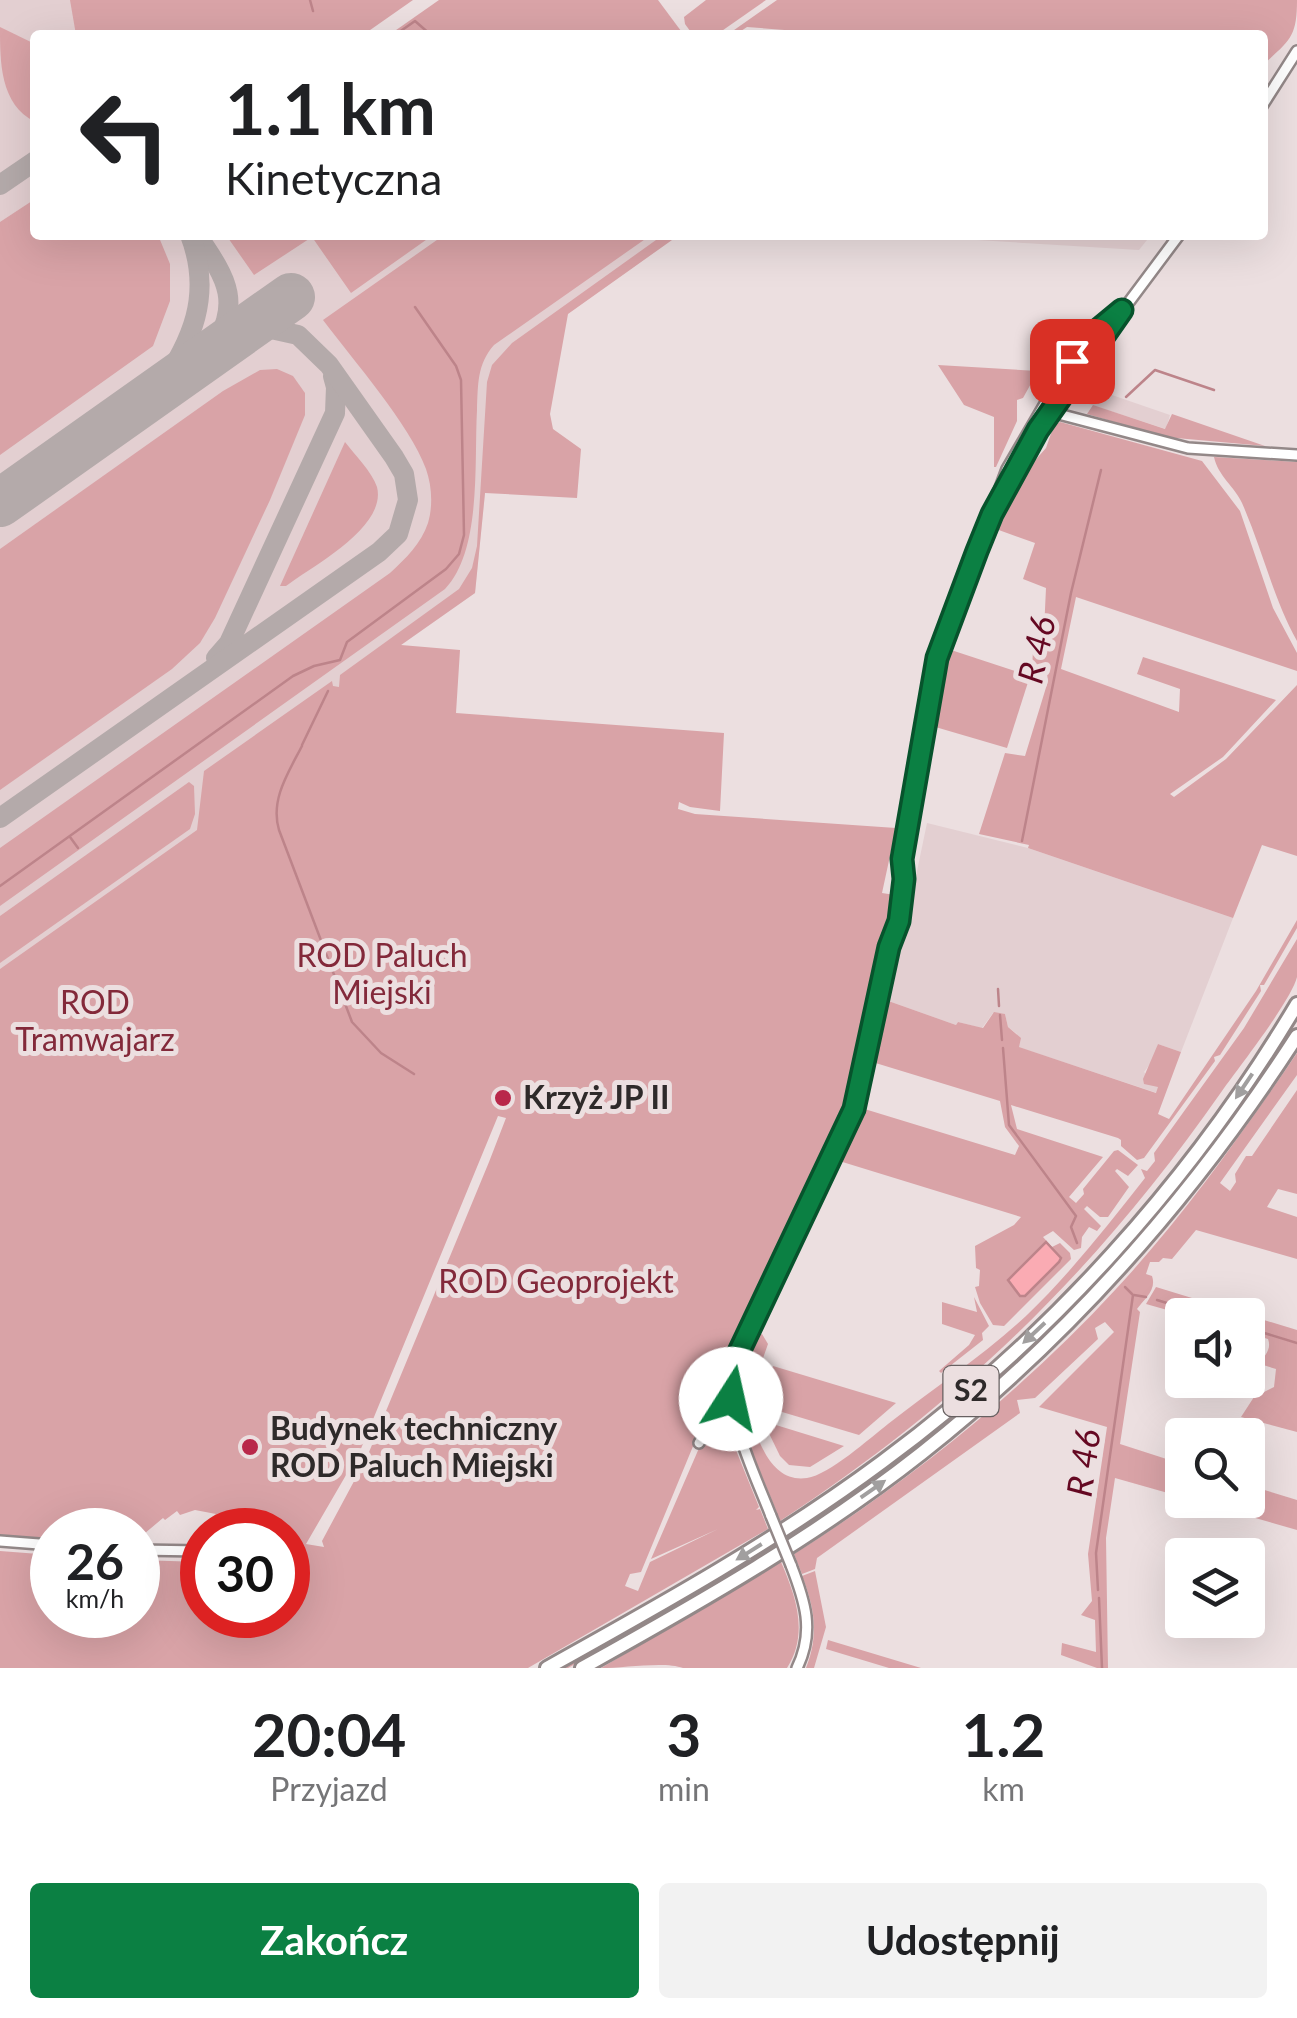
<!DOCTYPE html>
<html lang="pl">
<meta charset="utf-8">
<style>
body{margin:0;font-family:Lato,sans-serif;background:#f2f2f2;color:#202124;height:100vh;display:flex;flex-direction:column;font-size:38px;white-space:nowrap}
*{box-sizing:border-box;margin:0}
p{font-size:32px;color:#757577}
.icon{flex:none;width:55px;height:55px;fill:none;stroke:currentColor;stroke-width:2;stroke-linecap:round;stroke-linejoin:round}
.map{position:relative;height:1668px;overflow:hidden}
.sheet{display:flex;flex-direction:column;background:#fff;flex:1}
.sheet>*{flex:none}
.top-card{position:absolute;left:30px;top:30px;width:1238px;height:210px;border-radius:10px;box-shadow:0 10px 40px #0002;background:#fff;color:#202124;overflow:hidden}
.buttons{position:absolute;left:1165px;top:1298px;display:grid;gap:20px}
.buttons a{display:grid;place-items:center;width:100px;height:100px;border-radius:10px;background:#fff;box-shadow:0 10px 40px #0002;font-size:50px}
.speed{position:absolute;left:30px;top:1508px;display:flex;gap:20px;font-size:50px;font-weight:700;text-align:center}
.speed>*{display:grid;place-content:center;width:130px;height:130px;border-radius:50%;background:#fff;box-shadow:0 10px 40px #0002;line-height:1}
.speed small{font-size:25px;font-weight:400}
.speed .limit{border:15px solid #d22;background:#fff;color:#111}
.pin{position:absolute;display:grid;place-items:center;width:85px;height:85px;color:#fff;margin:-42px;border-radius:20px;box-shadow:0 5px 15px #0006}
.me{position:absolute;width:110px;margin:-55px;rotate:10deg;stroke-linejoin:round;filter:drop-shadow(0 0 8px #0008)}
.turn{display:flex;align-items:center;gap:35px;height:210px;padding:0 30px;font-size:45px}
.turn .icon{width:130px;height:130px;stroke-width:2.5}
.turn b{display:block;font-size:70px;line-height:85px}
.eta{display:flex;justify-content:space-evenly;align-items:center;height:170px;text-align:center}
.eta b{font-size:60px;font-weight:700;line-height:70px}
.primary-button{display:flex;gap:20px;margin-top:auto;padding:20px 30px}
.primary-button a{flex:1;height:115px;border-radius:10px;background:#0b8043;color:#fff;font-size:40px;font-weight:700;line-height:115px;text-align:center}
.primary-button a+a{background:#f2f2f2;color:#202124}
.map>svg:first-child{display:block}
.built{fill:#e3cfd1}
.green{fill:#d9a3a7;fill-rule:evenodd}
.water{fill:#faabb3;stroke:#bd848a;stroke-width:2.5}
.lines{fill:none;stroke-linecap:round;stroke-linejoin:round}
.stream{stroke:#bd848a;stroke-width:2.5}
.taxiway{stroke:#b4aaaa;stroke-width:20}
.runway{stroke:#b4aaaa;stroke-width:48}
.minor-casing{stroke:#938888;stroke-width:14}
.highway-casing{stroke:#938888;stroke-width:18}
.minor{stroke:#fff;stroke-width:9}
.highway{stroke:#fff;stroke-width:12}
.minor-bridge-casing{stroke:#938888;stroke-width:14;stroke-linecap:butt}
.minor-bridge{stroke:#fff;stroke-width:9}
.oneway{fill:#a19f9f}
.route-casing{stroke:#07532c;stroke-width:25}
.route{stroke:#0b8043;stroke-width:18}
.poi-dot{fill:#b9284a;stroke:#ecdfe0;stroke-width:4}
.labels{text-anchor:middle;stroke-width:10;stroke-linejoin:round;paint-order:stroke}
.shield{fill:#ecdfe0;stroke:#676061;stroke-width:2.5}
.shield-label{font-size:30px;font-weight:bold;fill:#2e2a2a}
.park-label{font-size:32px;fill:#83293a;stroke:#ecdfe0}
.poi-label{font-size:32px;font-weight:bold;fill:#2e2a2a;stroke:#ecdfe0;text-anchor:start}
.water-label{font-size:35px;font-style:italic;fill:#650822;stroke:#ecdfe0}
</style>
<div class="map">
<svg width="1297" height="1668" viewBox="0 0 1297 1668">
<rect width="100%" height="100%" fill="#ecdfe0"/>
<g class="built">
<path d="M0 0H74L81 35H35V235H679L498 363 475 593 340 688 202 831 0 972Z"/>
<path d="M893 235H1151L1139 250Z"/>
<path d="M1080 384 1170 415 1166 429 1070 398Z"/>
<path d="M927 823 1028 848 1233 918 1181 1052 1158 1044 1154 1059 1144 1072 1159 1087 1157 1093 1018 1047 1017 1034 1008 1027 1005 1014 993 1013 982 1028 958 1022 956 1025 880 998 890 951 900 953Z"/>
</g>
<g class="green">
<path d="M70 0H413L363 35H76Z"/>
<path d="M439 0H658L684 35H389Z"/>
<path d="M706 0H766L716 35H693L685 24 684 17Z"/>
<path d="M777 0H1297C1297 37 1290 40 1264 64L1262 35H848L747 27 735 35H727Z"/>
<path d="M0 27 35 44V122C0 104 0 63 0 27Z"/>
<path d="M35 199V235H158L170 264V301L153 346 0 455V222Z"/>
<path d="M226 235H433L351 293 312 237 254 275Z"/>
<path d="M444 235H651L494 345C477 364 478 385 477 410 474 462 482 550 445 589L0 906V848L390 573C406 558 421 544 428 523 433 506 432 486 426 469 410 425 353 360 323 320Z"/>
<path d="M663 235H679L568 314 550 414 553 429 581 449 577 498 485 493 475 593 401 645 460 650 456 713 724 733 720 811 690 807 679 802 678 809 695 814 896 828 882 893 895 895 857 1086 804 1215 758 1308H751C734 1340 713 1377 719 1413L701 1427 641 1572 630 1574 625 1586 638 1591 650 1562 718 1529 651 1559 706 1432 721 1419 729 1433 759 1507 756 1510 760 1509 768 1529 528 1668H0V1551L52 1555V1615H138V1560L202 1562V1615H288V1530H218L212 1517 216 1514 195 1510 180 1515 177 1511 165 1520 163 1518 138 1539V1530H52V1539L0 1535V969L197 830 204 771 332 681 333 686 339 687 340 675 459 589 472 568 477 546 487 382 492 365 512 343ZM498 1116 506 1118 489 1162 367 1457 322 1541 324 1547 306 1544 360 1451Z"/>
<path d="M938 365 1038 371 1023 398 1017 400V421L996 467H994V417L964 405Z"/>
<path d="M277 369 293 376 305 393V415L270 500 215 618 200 643 172 669 0 790V549L223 391 260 370Z"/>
<path d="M1093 405 1165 429 1172 414 1265 446 1165 437 1087 414Z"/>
<path d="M1060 422 1202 461 1240 511 1273 608 1297 653V671L1076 597 1061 669 1179 712 1180 689 1137 674 1143 657 1276 700 1223 757 1170 794 1174 797 1226 759 1297 685V856L1262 845 1233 918 1028 848 1029 845 979 834 1005 753 1025 756 1048 681 1047 674 1032 669 1033 650 1043 652 1046 588 1023 579 1035 543 996 529 1024 473 1046 448 1054 425Z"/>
<path d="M345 442C355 455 372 472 377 487 387 527 314 565 286 586H280Z"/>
<path d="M1214 457 1297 462V641C1273 598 1262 548 1242 503 1235 487 1218 476 1214 457Z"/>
<path d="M948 649 1030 676 1007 748 932 726Z"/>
<path d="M189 782 194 786 195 814 190 829 0 963V916Z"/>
<path d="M1297 920V928L1264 985H1260L1261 991 1220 1055 1214 1057 1215 1061 1144 1158 1137 1160 1121 1146V1140L1118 1138 1011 1105 1017 1129 1103 1157 1069 1197 1076 1203 1084 1194 1083 1189 1114 1151 1118 1150 1138 1165 1128 1176 1117 1169 1115 1171 1129 1187 1108 1217H1100L1087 1206 1084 1209 1101 1226 1097 1231 1089 1227 1082 1237 1081 1248 1074 1250 1053 1231 1043 1237 1052 1247 1060 1243 1070 1253 1071 1259 1004 1326 993 1325 980 1303 975 1287 979 1286 980 1270 976 1268 975 1246 1014 1225 1021 1217 836 1160 858 1107 1015 1155 1019 1146 1005 1127 1000 1101 869 1061 880 998 956 1025 958 1022 983 1028 994 1012 1005 1014 1008 1027 1021 1038 1019 1047 1156 1093 1158 1087 1144 1084 1143 1079 1158 1044 1181 1052 1158 1114 1169 1119 1256 991Z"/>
<path d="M1297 939C1297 951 1297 966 1297 977 1291 1001 1239 1067 1222 1091 1097 1270 963 1401 780 1521 755 1453 721 1408 754 1336L762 1334 768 1344C754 1383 743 1414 765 1453 774 1469 787 1481 807 1478 829 1475 870 1438 888 1424 934 1388 984 1355 1026 1316 1070 1274 1107 1226 1145 1178L1141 1169 1147 1171 1155 1161 1154 1153 1244 1028Z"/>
<path d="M1297 1053V1075L1220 1183 1230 1191 1236 1182 1235 1174 1246 1156H1252L1297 1090V1194L1278 1189 1267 1207 1297 1217V1259L1196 1230 1172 1259 1163 1258 1159 1262H1150L1146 1274 1152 1276C1157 1290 1144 1299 1137 1309L1140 1312 1120 1444 1182 1464V1497L1115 1478 1106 1538 1108 1668H1097L1061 1655 1062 1643 1096 1652 1095 1620 1081 1615 1092 1601 1088 1554 1107 1427 1039 1407 1114 1332 1105 1322 1095 1328 1098 1339 1035 1398 1017 1400 1020 1413 817 1558 815 1569 802 1574 794 1554C911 1480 1022 1391 1116 1289 1184 1216 1241 1135 1297 1053Z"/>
<path d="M1213 1140 1216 1141C1098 1299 952 1430 788 1539L938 1426Z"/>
<path d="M1156 1287 1297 1330V1432L1241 1417 1254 1397 1274 1387 1276 1369 1260 1364C1264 1355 1272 1350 1268 1339L1248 1333V1315H1185L1146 1304Z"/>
<path d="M974 1297 989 1326 982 1333 983 1340 941 1373 939 1371 969 1345 975 1335 942 1324V1302L977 1312Z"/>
<path d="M773 1366 896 1403 859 1435 762 1406 763 1392Z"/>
<path d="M763 1421 844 1446 810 1467 789 1465 780 1456Z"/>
<path d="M1248 1485 1297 1500V1530L1192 1500H1248Z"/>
<path d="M774 1544 775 1547 568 1668H561Z"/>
<path d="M781 1562C796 1597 809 1633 787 1668H683C665 1661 623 1668 601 1668Z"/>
<path d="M815 1571 826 1627 814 1668H806C819 1636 815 1608 802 1576Z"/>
<path d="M828 1640 921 1668H889L826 1649Z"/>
</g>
<path class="water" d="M1046 1242 1061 1258 1059 1262 1025 1296H1020L1008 1280Z"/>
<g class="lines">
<g class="stream">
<path d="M310 0 313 11"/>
<path d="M395 35 415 21 431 35"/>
<path d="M1126 397 1155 370 1214 390"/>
<path d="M302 745 328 691"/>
<path d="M302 746C288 773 270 800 279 830L352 1022 381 1053 414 1074"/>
<path d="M70 837 78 848"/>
<path d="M1022 841 1071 593 1101 470"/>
<path d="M0 886 293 676 314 666 340 660 347 642 446 569 459 554 464 535 461 380 456 366 415 307"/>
<path d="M998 989 999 1006"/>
<path d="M1000 1015 1002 1040"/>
<path d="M1003 1048 1009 1125 1076 1216 1071 1227 1077 1243"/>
<path d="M1125 1287 1132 1294"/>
<path d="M1134 1295 1146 1297"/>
<path d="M1157 1300 1206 1315"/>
<path d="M1248 1328 1297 1343"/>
<path d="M1098 1590 1096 1553 1133 1295"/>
<path d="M1099 1598 1102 1668"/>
</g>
<g class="taxiway">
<path d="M0 185 35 161"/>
<path d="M197 235C229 282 242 302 210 355"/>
<path d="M158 391C192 342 213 295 190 235"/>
<path d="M216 658 229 643 335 413 336 387 333 376"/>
<path d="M0 818 379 552 398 534 408 500 404 474 394 457 329 365 298 335 262 327 243 331"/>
</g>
<path class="runway" d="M0 503 291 297"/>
<defs>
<g id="minor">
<path d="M1262 106 1297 51"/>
<path d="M1047 411 1188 448 1297 455"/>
<path d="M999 503 1064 389 1179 235"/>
<path d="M699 1443 712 1421 733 1413"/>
<path d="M771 1516C752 1467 727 1421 733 1368L854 1109 889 947 899 921 903 879 901 859 937 658 1007 469 1060 378 1093 334 1122 310"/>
<path d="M0 1541 52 1545"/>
<path d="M138 1550 202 1551"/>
<path d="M791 1565C805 1601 815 1631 797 1668"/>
</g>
<g id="highway">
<path d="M547 1668C662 1604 777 1540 882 1462 1048 1340 1192 1181 1297 1004"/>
<path d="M582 1668C699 1603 817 1536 922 1453 1070 1336 1195 1194 1297 1036"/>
</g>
</defs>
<use href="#minor" class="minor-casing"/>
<use href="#highway" class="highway-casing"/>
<use href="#minor" class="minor"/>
<use href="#highway" class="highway"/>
<defs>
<path id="minor-bridge" d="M771 1516 791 1565"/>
</defs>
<use href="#minor-bridge" class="minor-bridge-casing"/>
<use href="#minor-bridge" class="minor-bridge"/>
</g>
<defs><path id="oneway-solid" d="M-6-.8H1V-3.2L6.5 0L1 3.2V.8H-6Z" transform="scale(2.5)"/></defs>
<g class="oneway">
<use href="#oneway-solid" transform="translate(1244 1086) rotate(124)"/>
<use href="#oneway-solid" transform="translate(1034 1333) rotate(137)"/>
<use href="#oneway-solid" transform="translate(873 1489) rotate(-35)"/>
<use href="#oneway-solid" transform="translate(749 1552) rotate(148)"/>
</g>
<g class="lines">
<defs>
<path id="route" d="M731 1399 737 1356 854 1109 889 947 899 921 904 879 902 859 937 658 977 551 992 514 1038 430 1122 310 1093 334 1072 361"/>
</defs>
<use href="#route" class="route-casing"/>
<use href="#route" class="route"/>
</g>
<g class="poi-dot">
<circle cx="503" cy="1098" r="10"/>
<circle cx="250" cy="1447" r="10"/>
</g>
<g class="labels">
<rect class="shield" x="943.5" y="1366" width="55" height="50" rx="8"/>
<g class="shield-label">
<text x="971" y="1401">S2</text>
</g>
<g class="park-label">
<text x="382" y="967">ROD Paluch<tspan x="382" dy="37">Miejski</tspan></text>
<text x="95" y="1014">ROD<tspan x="95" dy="37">Tramwajarz</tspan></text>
<text x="556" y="1293">ROD Geoprojekt</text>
</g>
<g class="poi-label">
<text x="523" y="1109">Krzyż JP II</text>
<text x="270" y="1440">Budynek techniczny<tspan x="270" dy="37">ROD Paluch Miejski</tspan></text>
</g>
<g class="water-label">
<text transform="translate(1037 650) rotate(-78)" y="12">R 46</text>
<text transform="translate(1084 1463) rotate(-82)" y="12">R 46</text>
</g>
</g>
</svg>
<div class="buttons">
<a><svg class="icon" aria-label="sound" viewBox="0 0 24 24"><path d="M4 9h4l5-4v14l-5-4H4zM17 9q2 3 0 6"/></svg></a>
<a><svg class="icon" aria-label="search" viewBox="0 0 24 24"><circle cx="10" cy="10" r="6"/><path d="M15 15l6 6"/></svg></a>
<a><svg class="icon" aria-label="layers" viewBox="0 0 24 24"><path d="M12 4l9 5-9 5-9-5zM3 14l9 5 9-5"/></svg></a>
</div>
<div class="speed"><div>26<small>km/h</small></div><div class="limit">30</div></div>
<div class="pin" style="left:1072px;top:361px;background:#d93025"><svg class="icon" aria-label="arrive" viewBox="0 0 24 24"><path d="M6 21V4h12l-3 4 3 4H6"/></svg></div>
<svg class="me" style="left:731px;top:1399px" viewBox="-20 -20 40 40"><circle r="19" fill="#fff"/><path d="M0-13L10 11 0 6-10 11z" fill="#0b8043"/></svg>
<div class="top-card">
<div class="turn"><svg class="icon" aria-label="left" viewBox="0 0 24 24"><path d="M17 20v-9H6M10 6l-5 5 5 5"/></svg><div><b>1.1 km</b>Kinetyczna</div></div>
</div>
</div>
<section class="sheet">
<div class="eta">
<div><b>20:04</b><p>Przyjazd</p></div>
<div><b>3</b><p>min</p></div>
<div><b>1.2</b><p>km</p></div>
</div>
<div class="primary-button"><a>Zakończ</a><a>Udostępnij</a></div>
</section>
